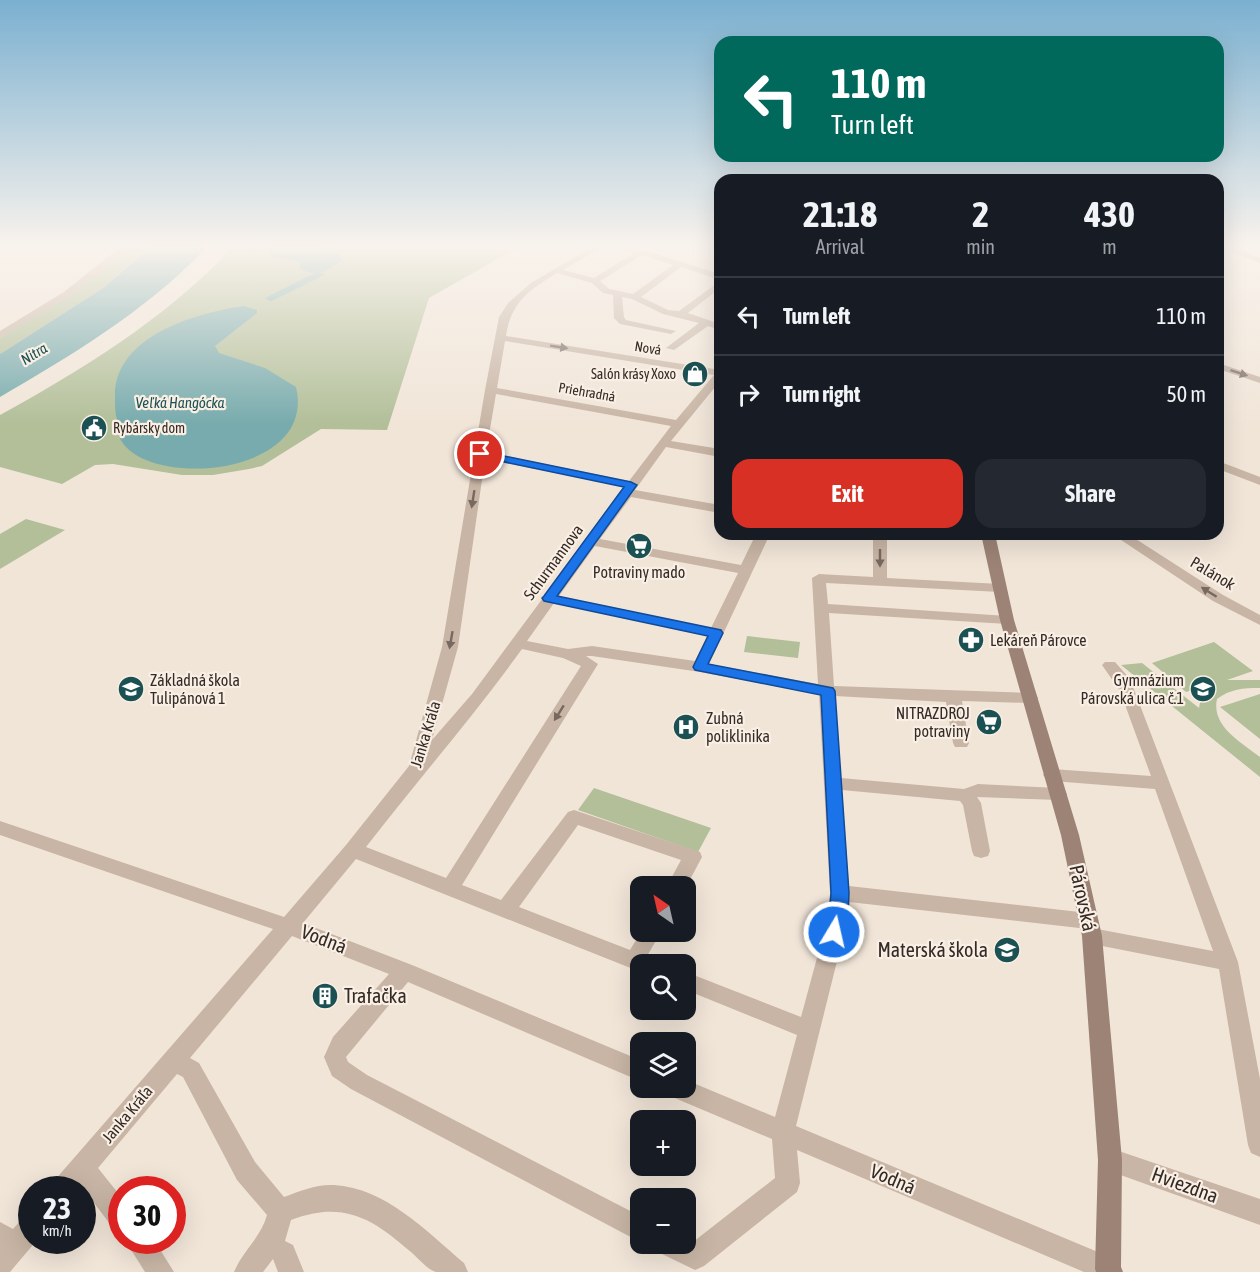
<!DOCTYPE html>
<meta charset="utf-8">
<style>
body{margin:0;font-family:"Asap Condensed",sans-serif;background:#242831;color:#f1f3f6;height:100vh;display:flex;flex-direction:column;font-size:22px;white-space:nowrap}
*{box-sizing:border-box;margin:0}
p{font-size:20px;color:#9ea1a6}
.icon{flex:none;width:33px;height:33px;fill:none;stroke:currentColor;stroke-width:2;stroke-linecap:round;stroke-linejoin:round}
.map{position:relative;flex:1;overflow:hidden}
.side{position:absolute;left:714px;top:174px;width:510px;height:366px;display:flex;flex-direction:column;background:#171b24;border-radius:18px;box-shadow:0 6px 24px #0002}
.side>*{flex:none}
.hud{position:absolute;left:714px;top:36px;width:510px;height:126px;border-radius:18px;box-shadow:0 6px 24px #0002;background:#00695c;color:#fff;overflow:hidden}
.needle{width:39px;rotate:326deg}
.buttons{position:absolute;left:630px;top:876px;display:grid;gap:12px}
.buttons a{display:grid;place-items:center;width:66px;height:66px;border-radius:12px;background:#171b24;box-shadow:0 6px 24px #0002;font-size:30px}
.speed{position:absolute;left:18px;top:1176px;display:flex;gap:12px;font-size:30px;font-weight:700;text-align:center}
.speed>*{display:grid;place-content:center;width:78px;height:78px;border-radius:50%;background:#171b24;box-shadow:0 6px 24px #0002;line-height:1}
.speed small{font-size:15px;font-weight:400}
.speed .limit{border:9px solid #d22;background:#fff;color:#111}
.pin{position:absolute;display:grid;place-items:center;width:51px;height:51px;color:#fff;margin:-26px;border:3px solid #fff;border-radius:50%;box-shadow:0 2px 6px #0007}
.me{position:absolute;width:66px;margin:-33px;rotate:9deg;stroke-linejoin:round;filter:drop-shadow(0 0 4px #0008)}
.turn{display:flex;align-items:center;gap:21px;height:126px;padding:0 18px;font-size:27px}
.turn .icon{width:78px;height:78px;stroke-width:2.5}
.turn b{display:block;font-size:42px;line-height:51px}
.eta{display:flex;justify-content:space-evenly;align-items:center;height:102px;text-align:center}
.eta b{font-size:36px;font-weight:700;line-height:42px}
.button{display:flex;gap:12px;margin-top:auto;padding:12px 18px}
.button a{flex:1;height:69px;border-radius:18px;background:#d93025;color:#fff;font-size:24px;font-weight:700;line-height:69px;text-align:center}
.button a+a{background:#242831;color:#f1f3f6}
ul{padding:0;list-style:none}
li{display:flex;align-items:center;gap:18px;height:78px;padding:0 18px;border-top:2px solid #363941}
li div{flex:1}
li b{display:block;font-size:22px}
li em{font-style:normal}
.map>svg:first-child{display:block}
.green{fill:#b2bf99}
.water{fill:#78abad}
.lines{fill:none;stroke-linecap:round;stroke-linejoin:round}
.canal{fill:#78abad;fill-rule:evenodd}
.street{fill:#c8b5a5;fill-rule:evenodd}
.secondary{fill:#9c8376;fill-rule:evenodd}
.oneway{fill:#77695f}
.route{fill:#1a73e8;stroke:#114b97;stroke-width:1.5}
.labels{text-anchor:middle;stroke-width:4.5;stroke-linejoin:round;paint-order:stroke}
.far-street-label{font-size:14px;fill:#342a26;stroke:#f9efe4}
.far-poi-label{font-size:14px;fill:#342a26;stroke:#f9efe4;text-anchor:end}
.far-water-label{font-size:15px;font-style:italic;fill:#1c5154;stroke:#f9efe4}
.street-label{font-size:16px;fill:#342a26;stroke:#f9efe4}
.poi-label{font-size:16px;fill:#342a26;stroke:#f9efe4;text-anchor:start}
.near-street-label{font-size:20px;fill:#342a26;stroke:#f9efe4}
.near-poi-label{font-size:20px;fill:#342a26;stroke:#f9efe4;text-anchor:end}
</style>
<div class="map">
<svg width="1260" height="1272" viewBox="0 0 1260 1272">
<rect width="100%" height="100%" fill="#f1e5d8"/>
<g class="green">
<path d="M131 245H152L103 288 0 354V338L82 285Z"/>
<path d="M235 245H522L429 298 387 430 321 429 262 466 249 469 213 475H182L113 464 95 465 62 484 0 467V415C84 369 169 316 235 245Z"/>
<path d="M26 519 65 530 0 569V534Z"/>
<path d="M747 636 800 642 798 658 744 652Z"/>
<path d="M1214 642 1253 671 1227 680H1260V688C1243 688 1230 689 1217 699 1211 726 1241 742 1260 757V777L1121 665 1142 663 1199 708C1201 696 1205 692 1213 684L1186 692 1152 663Z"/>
<path d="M1260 694V739L1220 707Z"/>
<path d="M594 788 711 828 698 852 578 810Z"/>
</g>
<g class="water">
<path d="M316 245 338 254 343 260C328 270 317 279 300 268V262L271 256 265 245Z"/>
<path d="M152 246 209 245C150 308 74 354 0 397V354L103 288Z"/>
<path d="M244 306 257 310V313L215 346 219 353 265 368 296 387C318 479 139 490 119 436L122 430C115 418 115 411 115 398 113 336 196 313 244 306Z"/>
</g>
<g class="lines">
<path class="canal" d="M317 272 326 274 274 300 270 301 265 298Z"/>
<g class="street">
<path d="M123 245H133L70 296 0 338V331L64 292Z"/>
<path d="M595 245H606L563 270 594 278 634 253 614 245H628L720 274V280L681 267 641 297 668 310 679 311 720 281V288L688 313 720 324V330L708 326 674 350 666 348 699 323 663 314 632 299 622 297 624 317 626 320 676 331 671 334 620 324 614 318 613 295 603 293 592 283 557 273C529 290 511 302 506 336L720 370V381L671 441 720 449V457L666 447 635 490 720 505V513L631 497 600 539 741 565 756 534H770L709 664 818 684 812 578 819 574 873 577V534H887V578L1000 584 1007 588 1000 592 826 583 828 604 1007 616 1014 620 1007 624 829 613 834 686 1030 693 1036 694 1038 698 1036 702 1030 703 962 701 969 743 967 747H955L953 743 946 702 835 696 841 778 964 789 978 784 1058 788 1064 789 1067 794 1064 799 1058 800 977 797 981 803 990 851 988 856 981 858 974 856 972 851 963 805 960 801 842 790 849 886 1088 913 1095 915 1098 921 1092 928 1213 951 1155 789 1052 781 1046 779 1043 775 1046 771 1052 769 1151 776 1120 691 1102 665 1105 662H1115L1130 679 1238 962 1260 1079V1157L1251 1153 1248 1145 1219 969 1092 944 1085 942 1082 936 1088 929 849 902 848 917 796 1126 1117 1260 1121 1269 1120 1272H1084L797 1150 800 1183 797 1192 704 1266 695 1270 660 1253 656 1244H686V1238L693 1242 775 1178 772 1139 670 1096 666 1088H686V1080L775 1117 797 1035 686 990V972L801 1017 828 917 830 893 819 694 700 672 592 656H586L598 664 462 885 501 900 568 812 574 810 700 852 702 857 686 887 667 886 681 860 578 825 519 907 630 950 641 932H661L640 968 635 970 628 967 356 859 303 923 412 965 640 1060V1081L408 982 346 1057 348 1062 367 1075 640 1216V1242L351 1089 332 1076 324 1057 333 1037 389 974 292 936 190 1058 199 1063 255 1162 284 1197C300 1191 317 1184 334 1185 386 1188 426 1231 464 1263L468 1272C458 1272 445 1272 436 1272 428 1270 418 1258 411 1252 372 1218 343 1200 291 1220L285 1241 293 1245 304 1272H278L273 1259 263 1272H234C243 1251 261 1237 267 1215L237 1180 183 1077 177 1074 98 1168 122 1198V1232L113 1228 82 1187 80 1190H51L54 1181 273 929 0 835V821L284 917 346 845 409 766 442 647 485 390 499 317 508 303 531 283ZM642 255 673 265 633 294 609 289 600 281ZM505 341 714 375 676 420 497 388ZM496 394 671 426 629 481 486 452ZM485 459 625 487 472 694 432 740 458 647ZM595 546 738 573 711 628 559 596ZM554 603 707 636 695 661 592 646 568 649 527 641ZM522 649 563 658 581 666 446 878 366 847C417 781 473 717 522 649Z"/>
<path d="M1230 247H1236L1260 258V263L1230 251Z"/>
<path d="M1218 363 1260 377V383L1218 369Z"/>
<path d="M1218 461 1260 477V485L1218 469Z"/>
<path d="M1112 534H1128L1223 595 1260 615V625L1213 601Z"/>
<path d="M1110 1148 1260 1199V1225L1101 1168 1098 1160 1101 1152Z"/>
<path d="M32 1214V1240H37L10 1272H0V1222L13 1229 23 1218Z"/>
<path d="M125 1240H154L174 1272H145Z"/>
</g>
<path class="secondary" d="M981 534H995L1014 620 1079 835 1102 936 1122 1160 1121 1267 1123 1272H1096L1095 1269 1098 1160 1082 936 1061 835 1000 620Z"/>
</g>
<defs><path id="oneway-solid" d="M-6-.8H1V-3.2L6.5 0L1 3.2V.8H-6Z" transform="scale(1.5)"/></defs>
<g class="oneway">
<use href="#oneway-solid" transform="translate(559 347) rotate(9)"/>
<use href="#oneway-solid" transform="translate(1239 373) rotate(18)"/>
<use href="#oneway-solid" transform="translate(473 499) rotate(99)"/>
<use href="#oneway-solid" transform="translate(880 558) rotate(90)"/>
<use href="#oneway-solid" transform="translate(1209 592) rotate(-148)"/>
<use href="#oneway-solid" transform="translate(451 640) rotate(100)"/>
<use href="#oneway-solid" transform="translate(559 713) rotate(122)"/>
</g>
<linearGradient id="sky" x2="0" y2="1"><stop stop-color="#7bb0d0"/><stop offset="0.58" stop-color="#f9f3ed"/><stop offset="1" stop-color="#f9f3ed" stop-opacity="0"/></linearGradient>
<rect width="1260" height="424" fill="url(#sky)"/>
<path class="route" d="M480 451 631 482 637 485 557 596 721 630 723 633 708 664 833 688 835 691 849 893 848 916 841 937 834 939 828 937 825 932 829 916 831 893 821 695 695 670 693 667 708 636 544 601 542 598 544 596 624 487 476 456 474 454Z"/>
<defs>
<symbol id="shop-disc" viewBox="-11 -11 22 22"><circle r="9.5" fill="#1c5154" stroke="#f9efe4"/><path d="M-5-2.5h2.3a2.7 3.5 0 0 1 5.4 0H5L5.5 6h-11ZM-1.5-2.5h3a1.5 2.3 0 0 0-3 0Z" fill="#fff"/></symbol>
<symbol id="civic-disc" viewBox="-11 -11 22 22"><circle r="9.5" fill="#1c5154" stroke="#f9efe4"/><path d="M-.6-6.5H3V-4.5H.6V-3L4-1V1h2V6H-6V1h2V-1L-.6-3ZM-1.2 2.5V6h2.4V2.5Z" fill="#fff"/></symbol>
<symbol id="supermarket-disc" viewBox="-11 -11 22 22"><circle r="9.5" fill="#1c5154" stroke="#f9efe4"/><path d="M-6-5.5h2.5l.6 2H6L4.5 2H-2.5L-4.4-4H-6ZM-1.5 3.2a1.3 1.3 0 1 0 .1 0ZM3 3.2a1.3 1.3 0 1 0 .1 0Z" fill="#fff"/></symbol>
<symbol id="pharmacy-disc" viewBox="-11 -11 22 22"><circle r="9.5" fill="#1c5154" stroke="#f9efe4"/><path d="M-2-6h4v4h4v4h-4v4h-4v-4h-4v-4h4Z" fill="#fff"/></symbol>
<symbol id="school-disc" viewBox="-11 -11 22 22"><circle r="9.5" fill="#1c5154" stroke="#f9efe4"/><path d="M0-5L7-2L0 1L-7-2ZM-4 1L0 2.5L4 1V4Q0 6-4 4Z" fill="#fff"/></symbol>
<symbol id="hospital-disc" viewBox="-11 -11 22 22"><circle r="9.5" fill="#1c5154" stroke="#f9efe4"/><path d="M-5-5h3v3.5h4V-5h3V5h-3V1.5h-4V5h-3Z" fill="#fff"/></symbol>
<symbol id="building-disc" viewBox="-11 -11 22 22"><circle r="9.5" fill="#1c5154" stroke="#f9efe4"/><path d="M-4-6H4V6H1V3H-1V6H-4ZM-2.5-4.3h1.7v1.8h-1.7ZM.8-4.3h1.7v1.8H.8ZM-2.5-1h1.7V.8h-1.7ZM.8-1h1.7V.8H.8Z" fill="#fff"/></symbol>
</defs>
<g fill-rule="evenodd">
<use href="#shop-disc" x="680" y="359" width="30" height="30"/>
<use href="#civic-disc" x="79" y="413" width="30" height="30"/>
<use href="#supermarket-disc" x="624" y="531" width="30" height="30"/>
<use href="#pharmacy-disc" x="956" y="625" width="30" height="30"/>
<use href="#school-disc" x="116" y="674" width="30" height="30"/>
<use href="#school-disc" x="1188" y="674" width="30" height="30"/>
<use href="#supermarket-disc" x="974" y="707" width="30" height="30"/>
<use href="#hospital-disc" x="671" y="712" width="30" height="30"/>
<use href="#school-disc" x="992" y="935" width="30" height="30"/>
<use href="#building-disc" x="310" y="981" width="30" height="30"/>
</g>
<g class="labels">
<g class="far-street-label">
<text transform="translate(648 348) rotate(9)" y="5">Nová</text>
<text transform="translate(587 392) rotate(10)" y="5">Priehradná</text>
</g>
<g class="far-poi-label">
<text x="676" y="379">Salón krásy Xoxo</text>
<text x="113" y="433" text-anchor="start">Rybársky dom</text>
</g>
<g class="far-water-label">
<text transform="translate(34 354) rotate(-31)" y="5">Nitra</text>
<text x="180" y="408">Veľká Hangócka</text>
</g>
<g class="street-label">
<text transform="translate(553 562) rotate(-54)" y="6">Schurmannova</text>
<text transform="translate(1213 573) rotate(31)" y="6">Palánok</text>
<text transform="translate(425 734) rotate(-73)" y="6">Janka Kráľa</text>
<text transform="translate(127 1114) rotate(-50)" y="6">Janka Kráľa</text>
</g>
<g class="poi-label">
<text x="639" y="578" text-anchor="middle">Potraviny mado</text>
<text x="990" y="646">Lekáreň Párovce</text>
<text x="150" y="686">Základná škola<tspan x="150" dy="18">Tulipánová 1</tspan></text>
<text x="1184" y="686" text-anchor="end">Gymnázium<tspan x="1184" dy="18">Párovská ulica č.1</tspan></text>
<text x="970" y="719" text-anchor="end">NITRAZDROJ<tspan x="970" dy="18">potraviny</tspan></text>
<text x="706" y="724">Zubná<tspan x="706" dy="18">poliklinika</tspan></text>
</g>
<g class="near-street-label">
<text transform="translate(1083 898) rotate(78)" y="7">Párovská</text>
<text transform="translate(324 939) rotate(21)" y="7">Vodná</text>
<text transform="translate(893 1179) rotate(23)" y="7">Vodná</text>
<text transform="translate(1185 1185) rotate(20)" y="7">Hviezdna</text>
</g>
<g class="near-poi-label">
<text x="988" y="957">Materská škola</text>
<text x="344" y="1003" text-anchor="start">Trafačka</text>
</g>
</g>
</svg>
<div class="buttons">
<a><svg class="needle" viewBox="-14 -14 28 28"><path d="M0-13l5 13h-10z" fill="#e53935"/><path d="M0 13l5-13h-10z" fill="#9ea1a6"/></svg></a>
<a><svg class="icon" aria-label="search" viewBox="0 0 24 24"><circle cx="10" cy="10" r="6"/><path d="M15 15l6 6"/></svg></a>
<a><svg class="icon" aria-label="layers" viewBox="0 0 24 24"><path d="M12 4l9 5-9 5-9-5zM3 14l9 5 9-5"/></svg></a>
<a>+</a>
<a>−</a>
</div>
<div class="speed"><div>23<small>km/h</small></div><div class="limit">30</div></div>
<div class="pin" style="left:480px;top:454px;background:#d93025"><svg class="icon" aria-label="arrive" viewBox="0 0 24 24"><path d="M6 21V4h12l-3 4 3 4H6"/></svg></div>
<svg class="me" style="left:834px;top:932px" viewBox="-20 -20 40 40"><circle r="17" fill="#1a73e8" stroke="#fff" stroke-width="3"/><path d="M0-11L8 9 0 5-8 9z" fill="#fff"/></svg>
<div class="hud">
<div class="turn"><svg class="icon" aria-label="left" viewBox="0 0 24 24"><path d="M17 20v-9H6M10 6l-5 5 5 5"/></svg><div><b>110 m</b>Turn left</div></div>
</div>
<section class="side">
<div class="eta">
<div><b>21:18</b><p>Arrival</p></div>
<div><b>2</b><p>min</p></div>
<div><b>430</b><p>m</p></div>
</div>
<ul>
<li><svg class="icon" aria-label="left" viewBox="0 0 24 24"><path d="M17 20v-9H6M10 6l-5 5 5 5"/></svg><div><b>Turn left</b></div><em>110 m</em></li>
<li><svg class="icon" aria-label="right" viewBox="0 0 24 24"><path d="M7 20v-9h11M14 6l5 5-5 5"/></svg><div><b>Turn right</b></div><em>50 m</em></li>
</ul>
<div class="button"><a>Exit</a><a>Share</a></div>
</section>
</div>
